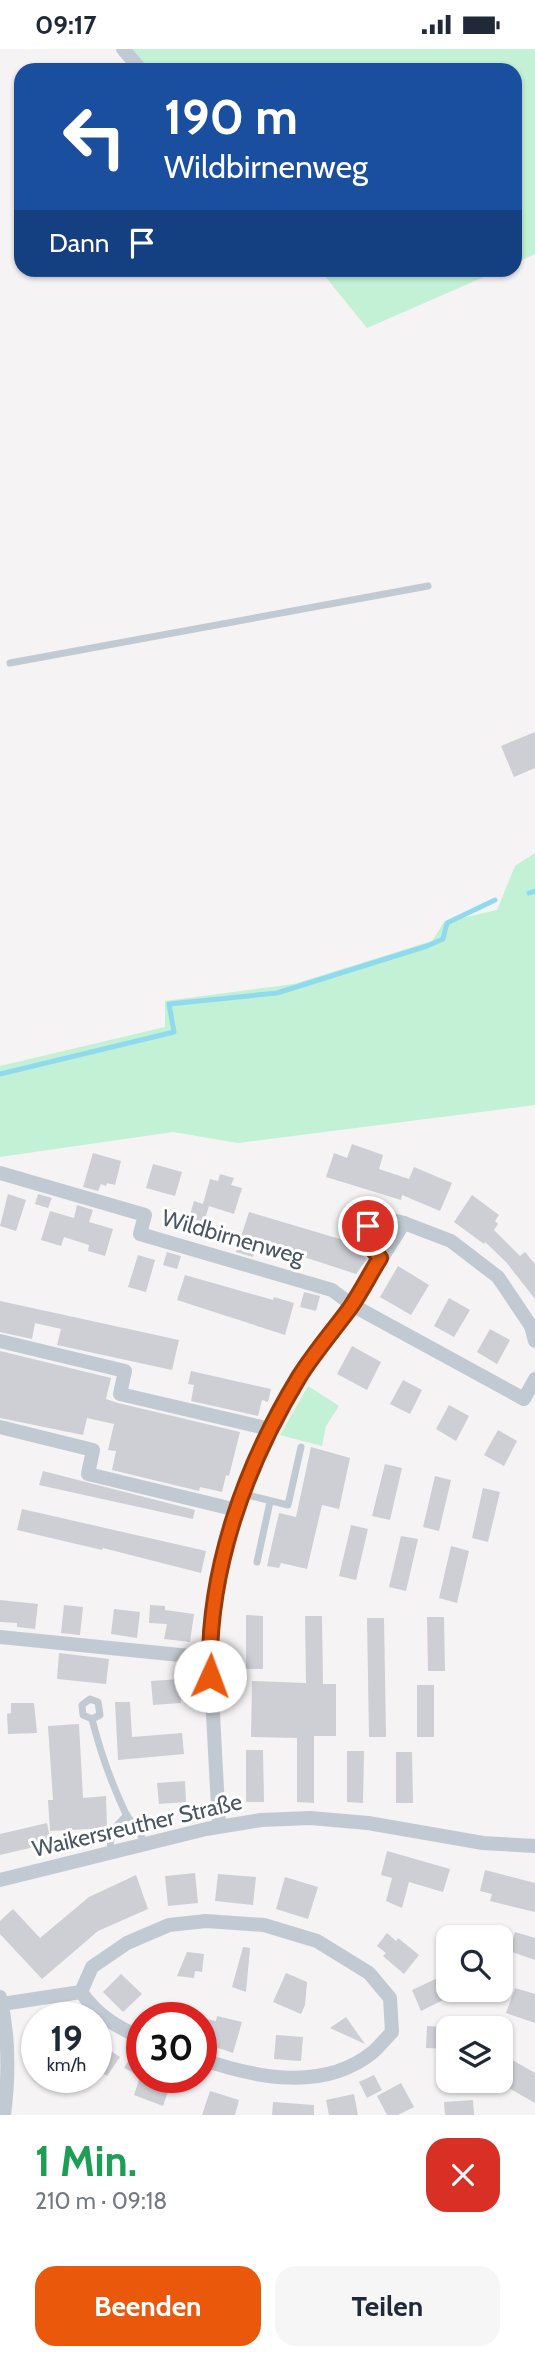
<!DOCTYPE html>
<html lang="de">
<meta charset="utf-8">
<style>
body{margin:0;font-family:Cabin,sans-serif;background:#f6f6f7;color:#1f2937;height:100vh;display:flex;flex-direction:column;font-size:26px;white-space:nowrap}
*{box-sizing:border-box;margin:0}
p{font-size:23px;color:#747a83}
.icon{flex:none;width:38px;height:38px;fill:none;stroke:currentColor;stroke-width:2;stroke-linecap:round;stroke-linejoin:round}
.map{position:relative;height:2066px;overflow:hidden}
.drawer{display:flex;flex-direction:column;background:#fff;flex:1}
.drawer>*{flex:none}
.banner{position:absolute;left:14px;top:14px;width:508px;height:214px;border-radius:21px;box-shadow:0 2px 5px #0004;background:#1a4fa0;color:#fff;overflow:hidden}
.fabs{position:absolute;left:436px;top:1876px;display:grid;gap:14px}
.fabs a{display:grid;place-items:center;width:77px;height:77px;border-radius:14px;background:#fff;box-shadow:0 2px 5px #0004;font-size:35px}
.speed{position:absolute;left:21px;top:1953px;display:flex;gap:14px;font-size:35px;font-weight:700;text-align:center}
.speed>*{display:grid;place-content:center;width:91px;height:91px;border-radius:50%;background:#fff;box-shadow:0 2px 5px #0004;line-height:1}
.speed small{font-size:18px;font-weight:400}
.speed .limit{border:10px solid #d22;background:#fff;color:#111}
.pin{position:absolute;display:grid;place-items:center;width:60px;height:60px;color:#fff;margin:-30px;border:4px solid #fff;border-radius:50%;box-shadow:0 2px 7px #0007}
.me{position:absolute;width:77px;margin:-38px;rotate:2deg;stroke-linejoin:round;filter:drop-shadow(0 0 5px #0008)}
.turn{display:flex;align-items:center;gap:24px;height:147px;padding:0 35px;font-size:32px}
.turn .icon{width:91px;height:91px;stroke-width:2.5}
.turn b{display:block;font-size:49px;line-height:60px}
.then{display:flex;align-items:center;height:66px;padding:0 35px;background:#0003;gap:14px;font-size:26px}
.round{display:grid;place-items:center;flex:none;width:74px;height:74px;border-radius:21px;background:#f6f6f7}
.summary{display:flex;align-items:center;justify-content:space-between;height:119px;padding:0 35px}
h1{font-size:42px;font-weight:800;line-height:52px;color:#1e9e55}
.button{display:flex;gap:14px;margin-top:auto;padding:14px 35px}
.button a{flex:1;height:80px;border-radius:21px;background:#ea580c;color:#fff;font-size:28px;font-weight:800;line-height:80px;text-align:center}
.button a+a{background:#f6f6f7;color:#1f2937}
.status{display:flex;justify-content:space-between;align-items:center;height:49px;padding:0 35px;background:#fff;direction:ltr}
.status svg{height:19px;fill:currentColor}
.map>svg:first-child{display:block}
.green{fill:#c3f1d5}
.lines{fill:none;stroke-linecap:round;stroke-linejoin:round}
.stream{stroke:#90daee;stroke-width:5}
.building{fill:#cdcfd5}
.lane{stroke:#c1cad2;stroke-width:7}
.street{stroke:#c1cad2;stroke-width:14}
.route-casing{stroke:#983908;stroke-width:18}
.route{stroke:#ea580c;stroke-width:12}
.labels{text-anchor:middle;stroke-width:6;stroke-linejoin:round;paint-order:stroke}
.street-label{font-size:23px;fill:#4a5661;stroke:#fff}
</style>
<div class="status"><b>09:17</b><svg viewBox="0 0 49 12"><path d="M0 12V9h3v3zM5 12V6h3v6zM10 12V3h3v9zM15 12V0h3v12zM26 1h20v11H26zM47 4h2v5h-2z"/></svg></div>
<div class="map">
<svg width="535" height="2066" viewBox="0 0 535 2066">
<rect width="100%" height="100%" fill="#f5f3f3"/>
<g class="green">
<path d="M127 0H535V205L515 214 514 21H144Z"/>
<path d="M320 221H500L367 279Z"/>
<path d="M535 804V1056L238 1094 173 1083 0 1108V1017L165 978V952L294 935 432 892 444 873 497 861 515 817Z"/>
<path d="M308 1337 339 1357 326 1377 322 1397 280 1386Z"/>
</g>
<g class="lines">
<g class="stream">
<path d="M529 844 535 842"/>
<path d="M0 1025 174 983 169 955 277 944 427 897 443 890 447 874 495 851"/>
</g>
</g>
<g class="building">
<path d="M535 683V719L514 728 501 697Z"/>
<path d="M352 1095 383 1106 379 1120 409 1130 414 1118 452 1134 440 1162 402 1146 401 1151 326 1128 334 1104 347 1109Z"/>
<path d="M93 1104 121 1112 115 1136 107 1134 106 1137 101 1135 98 1142 83 1138Z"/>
<path d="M153 1115 182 1123 175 1147 146 1139Z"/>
<path d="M220 1125 234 1129 231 1136 242 1139 234 1165 209 1157 204 1173 189 1169 194 1152 203 1155 210 1130 218 1132Z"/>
<path d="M8 1145 26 1151 16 1182 0 1177Z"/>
<path d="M38 1145 52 1149 48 1159 35 1155Z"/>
<path d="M472 1146 499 1166 495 1172 498 1175 494 1181 520 1207 525 1203 535 1215V1250L506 1213 485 1193 484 1195 454 1173Z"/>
<path d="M77 1156 93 1161 89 1173 113 1180 105 1207 88 1202 89 1196 64 1188 61 1197 41 1191 50 1162 74 1169Z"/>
<path d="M249 1163 350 1193 349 1197 367 1210 356 1225 258 1193 253 1208 236 1203Z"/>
<path d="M167 1203 181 1207 177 1220 163 1216Z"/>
<path d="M138 1206 155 1211 146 1243 128 1238Z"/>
<path d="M398 1217 429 1236 411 1266 380 1248Z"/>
<path d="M185 1226 273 1251 274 1248 294 1254 285 1286 177 1251Z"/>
<path d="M304 1243 320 1247 316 1262 300 1258Z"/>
<path d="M449 1249 470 1261 454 1288 434 1277Z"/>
<path d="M0 1252 179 1291 172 1321 57 1296 61 1280 35 1274 32 1290 0 1283Z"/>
<path d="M490 1280 510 1291 497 1315 477 1303Z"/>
<path d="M352 1297 381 1313 367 1341 337 1325Z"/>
<path d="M0 1302 111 1329 106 1350 118 1354 240 1383 229 1427 226 1426 222 1443 200 1438 199 1442 112 1421 116 1402 108 1401 114 1375 87 1369 83 1386 0 1369Z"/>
<path d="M191 1322 271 1340 268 1353 262 1351 258 1367 191 1352 194 1336 188 1335Z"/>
<path d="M403 1331 422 1341 410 1365 390 1355Z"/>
<path d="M449 1356 469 1367 456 1392 436 1380Z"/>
<path d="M498 1381 517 1392 504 1417 484 1406Z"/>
<path d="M311 1398 350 1409 339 1460 322 1456 307 1520 281 1514 279 1519 267 1517 279 1464 296 1468Z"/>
<path d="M385 1415 402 1419 390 1471 372 1467Z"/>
<path d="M43 1422 195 1461 193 1470 39 1436Z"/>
<path d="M435 1427 451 1431 439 1482 423 1478Z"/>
<path d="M483 1439 500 1443 488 1493 472 1489Z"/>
<path d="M22 1460 206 1502 201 1524 103 1499 102 1501 17 1481Z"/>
<path d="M351 1476 368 1480 356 1531 339 1527Z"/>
<path d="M401 1487 418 1490 406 1542 389 1538Z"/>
<path d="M451 1497 469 1502 457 1554 439 1549Z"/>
<path d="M0 1551 38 1555 35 1580 17 1578V1574L0 1573Z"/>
<path d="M64 1556 83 1558 80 1586 61 1584Z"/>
<path d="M150 1556 165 1557V1561L194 1565 190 1593 164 1590 167 1575 149 1574Z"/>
<path d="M114 1560 140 1563 137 1589 111 1585Z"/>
<path d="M246 1566 263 1567V1620H246Z"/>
<path d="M305 1567H322L323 1635H336V1687H314V1754L297 1753V1689L251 1688 252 1632 306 1634Z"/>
<path d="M427 1568H444L445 1622H428Z"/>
<path d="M367 1569H384L386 1688H369Z"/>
<path d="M59 1604 109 1610 106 1635 57 1630Z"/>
<path d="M180 1630 181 1654 153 1656 151 1632Z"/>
<rect x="417" y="1636" width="17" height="52"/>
<path d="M115 1653H130L132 1688 182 1684 184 1705 118 1711Z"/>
<path d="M11 1654H34L37 1684 8 1685 7 1665 11 1664Z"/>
<path d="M79 1675 83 1749 106 1747 107 1779 50 1782 48 1751H53L48 1677Z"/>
<path d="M246 1701H263L264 1753H246Z"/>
<path d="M347 1702H364L363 1754 347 1753Z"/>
<path d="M396 1703H412L413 1754H396Z"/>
<path d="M185 1732 186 1753 159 1755 157 1734Z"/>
<path d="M47 1774 51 1794 0 1806V1785Z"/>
<path d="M387 1802 450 1820 443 1843 409 1833 402 1859 386 1852 392 1829 381 1826Z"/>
<path d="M485 1821 535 1834V1863L490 1852 492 1845 480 1842Z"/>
<path d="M195 1824 198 1854 168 1857 165 1827Z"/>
<path d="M218 1825 256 1828 253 1856 215 1852Z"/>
<path d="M136 1826 148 1860 98 1882 42 1930 0 1885V1872L13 1860 40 1889 89 1848Z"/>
<path d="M285 1828 318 1838 308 1870 276 1860Z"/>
<path d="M515 1883 535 1889V1911L509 1902Z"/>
<path d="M387 1884 396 1892 398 1889 419 1906 404 1925 383 1907 386 1904 377 1897Z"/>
<path d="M243 1898 250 1899 246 1943 232 1938Z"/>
<path d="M187 1903 204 1905 202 1923 195 1922 194 1929 177 1927Z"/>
<path d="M286 1924 307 1933 305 1956 301 1965 273 1953Z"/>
<path d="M121 1925 142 1945 123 1963 103 1943Z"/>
<path d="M442 1927 451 1947 421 1962 412 1941Z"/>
<path d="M515 1939 535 1945V1974L506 1964Z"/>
<path d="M217 1967 242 1973 233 2004 201 1993V1969L216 1972Z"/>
<path d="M346 1968 365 1995 330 1979Z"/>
<path d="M427 1977 448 1978V2000L426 1999Z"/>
<path d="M276 1986 303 1988 301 2012 274 2010Z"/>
<path d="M96 1992 120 2008 107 2027 96 2020Z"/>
<path d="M500 2004 535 2024V2054L500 2034Z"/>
<path d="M131 2007 142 2013V2028L124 2019Z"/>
<path d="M374 2026 382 2041 367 2049 359 2033Z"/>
<path d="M140 2028H173L163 2057 134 2046Z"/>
<path d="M401 2034 414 2058 398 2066H387L377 2047Z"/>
<path d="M210 2042 239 2051 235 2066H202Z"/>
<path d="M354 2045 358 2066H329L326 2051Z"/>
<path d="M473 2051 474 2066H445L444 2053Z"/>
<path d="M273 2053 314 2056V2066H272Z"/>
</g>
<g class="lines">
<g class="lane">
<path d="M10 614 428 537"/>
<path d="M243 1445 288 1456 301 1398"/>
<path d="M257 1513 270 1453"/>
<path d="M92 1670 100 1666 98 1653 90 1650 82 1656 83 1666 92 1670C100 1702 111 1733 125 1763 131 1774 140 1782 145 1795"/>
<path d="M111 1803C108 1787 115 1777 127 1766"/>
</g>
<g class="street">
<path d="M123 0 141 21"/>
<path d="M0 1124 145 1166 140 1185 332 1241 352 1256 524 1350 535 1330"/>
<path d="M380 1209 365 1191 368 1177 381 1168 404 1174 451 1192 498 1228 531 1277 535 1292"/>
<path d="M0 1292 125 1322 120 1345 270 1380"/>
<path d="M0 1378 93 1401 88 1425 237 1461"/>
<path d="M0 1588 210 1609"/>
<path d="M219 1777 210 1609 216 1542 237 1461 270 1380 300 1326 352 1256 404 1174"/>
<path d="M0 1831 206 1780 261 1771 310 1769 368 1774 483 1794 535 1797"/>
<path d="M81 1943 92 1918 127 1894 169 1876 206 1872 264 1876 317 1892 369 1924 390 1949 392 1983C386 1989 380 1997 373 2003 324 2043 256 2029 201 2010"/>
<path d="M81 1943C97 1966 116 1978 142 1989"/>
<path d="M0 1948C9 1986 9 2027 4 2066"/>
<path d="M2 1955 81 1943"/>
</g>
</g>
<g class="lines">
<defs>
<path id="route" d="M210 1627C207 1522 245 1417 299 1328 314 1304 333 1282 350 1259 361 1243 370 1225 380 1209L365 1191 368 1177"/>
</defs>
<use href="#route" class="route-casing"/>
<use href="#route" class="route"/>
</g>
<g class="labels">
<g class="street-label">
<text transform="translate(233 1188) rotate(16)" y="8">Wildbirnenweg</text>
<text transform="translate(137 1776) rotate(-13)" y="8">Waikersreuther Straße</text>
</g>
</g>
</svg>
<div class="fabs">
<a><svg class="icon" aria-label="search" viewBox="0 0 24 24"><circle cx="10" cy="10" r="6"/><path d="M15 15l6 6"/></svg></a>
<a><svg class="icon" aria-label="layers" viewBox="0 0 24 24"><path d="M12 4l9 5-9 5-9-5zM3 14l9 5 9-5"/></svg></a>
</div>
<div class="speed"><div>19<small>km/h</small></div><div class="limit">30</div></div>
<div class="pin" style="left:368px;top:1177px;background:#d93025"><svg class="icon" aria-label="arrive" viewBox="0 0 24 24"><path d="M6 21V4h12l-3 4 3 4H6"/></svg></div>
<svg class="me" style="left:210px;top:1627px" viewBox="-20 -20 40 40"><circle r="19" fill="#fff"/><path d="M0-13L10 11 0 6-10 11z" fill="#ea580c"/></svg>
<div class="banner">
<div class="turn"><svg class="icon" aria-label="left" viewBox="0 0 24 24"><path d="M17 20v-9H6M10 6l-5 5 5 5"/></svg><div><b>190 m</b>Wildbirnenweg</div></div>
<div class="then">Dann<svg class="icon" aria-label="arrive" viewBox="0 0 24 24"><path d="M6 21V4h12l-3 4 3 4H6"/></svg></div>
</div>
</div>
<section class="drawer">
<div class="summary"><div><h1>1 Min.</h1><p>210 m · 09:18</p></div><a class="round" style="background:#d93025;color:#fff"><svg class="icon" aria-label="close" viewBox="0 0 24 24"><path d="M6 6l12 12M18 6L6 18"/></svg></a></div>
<div class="button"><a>Beenden</a><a>Teilen</a></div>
</section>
